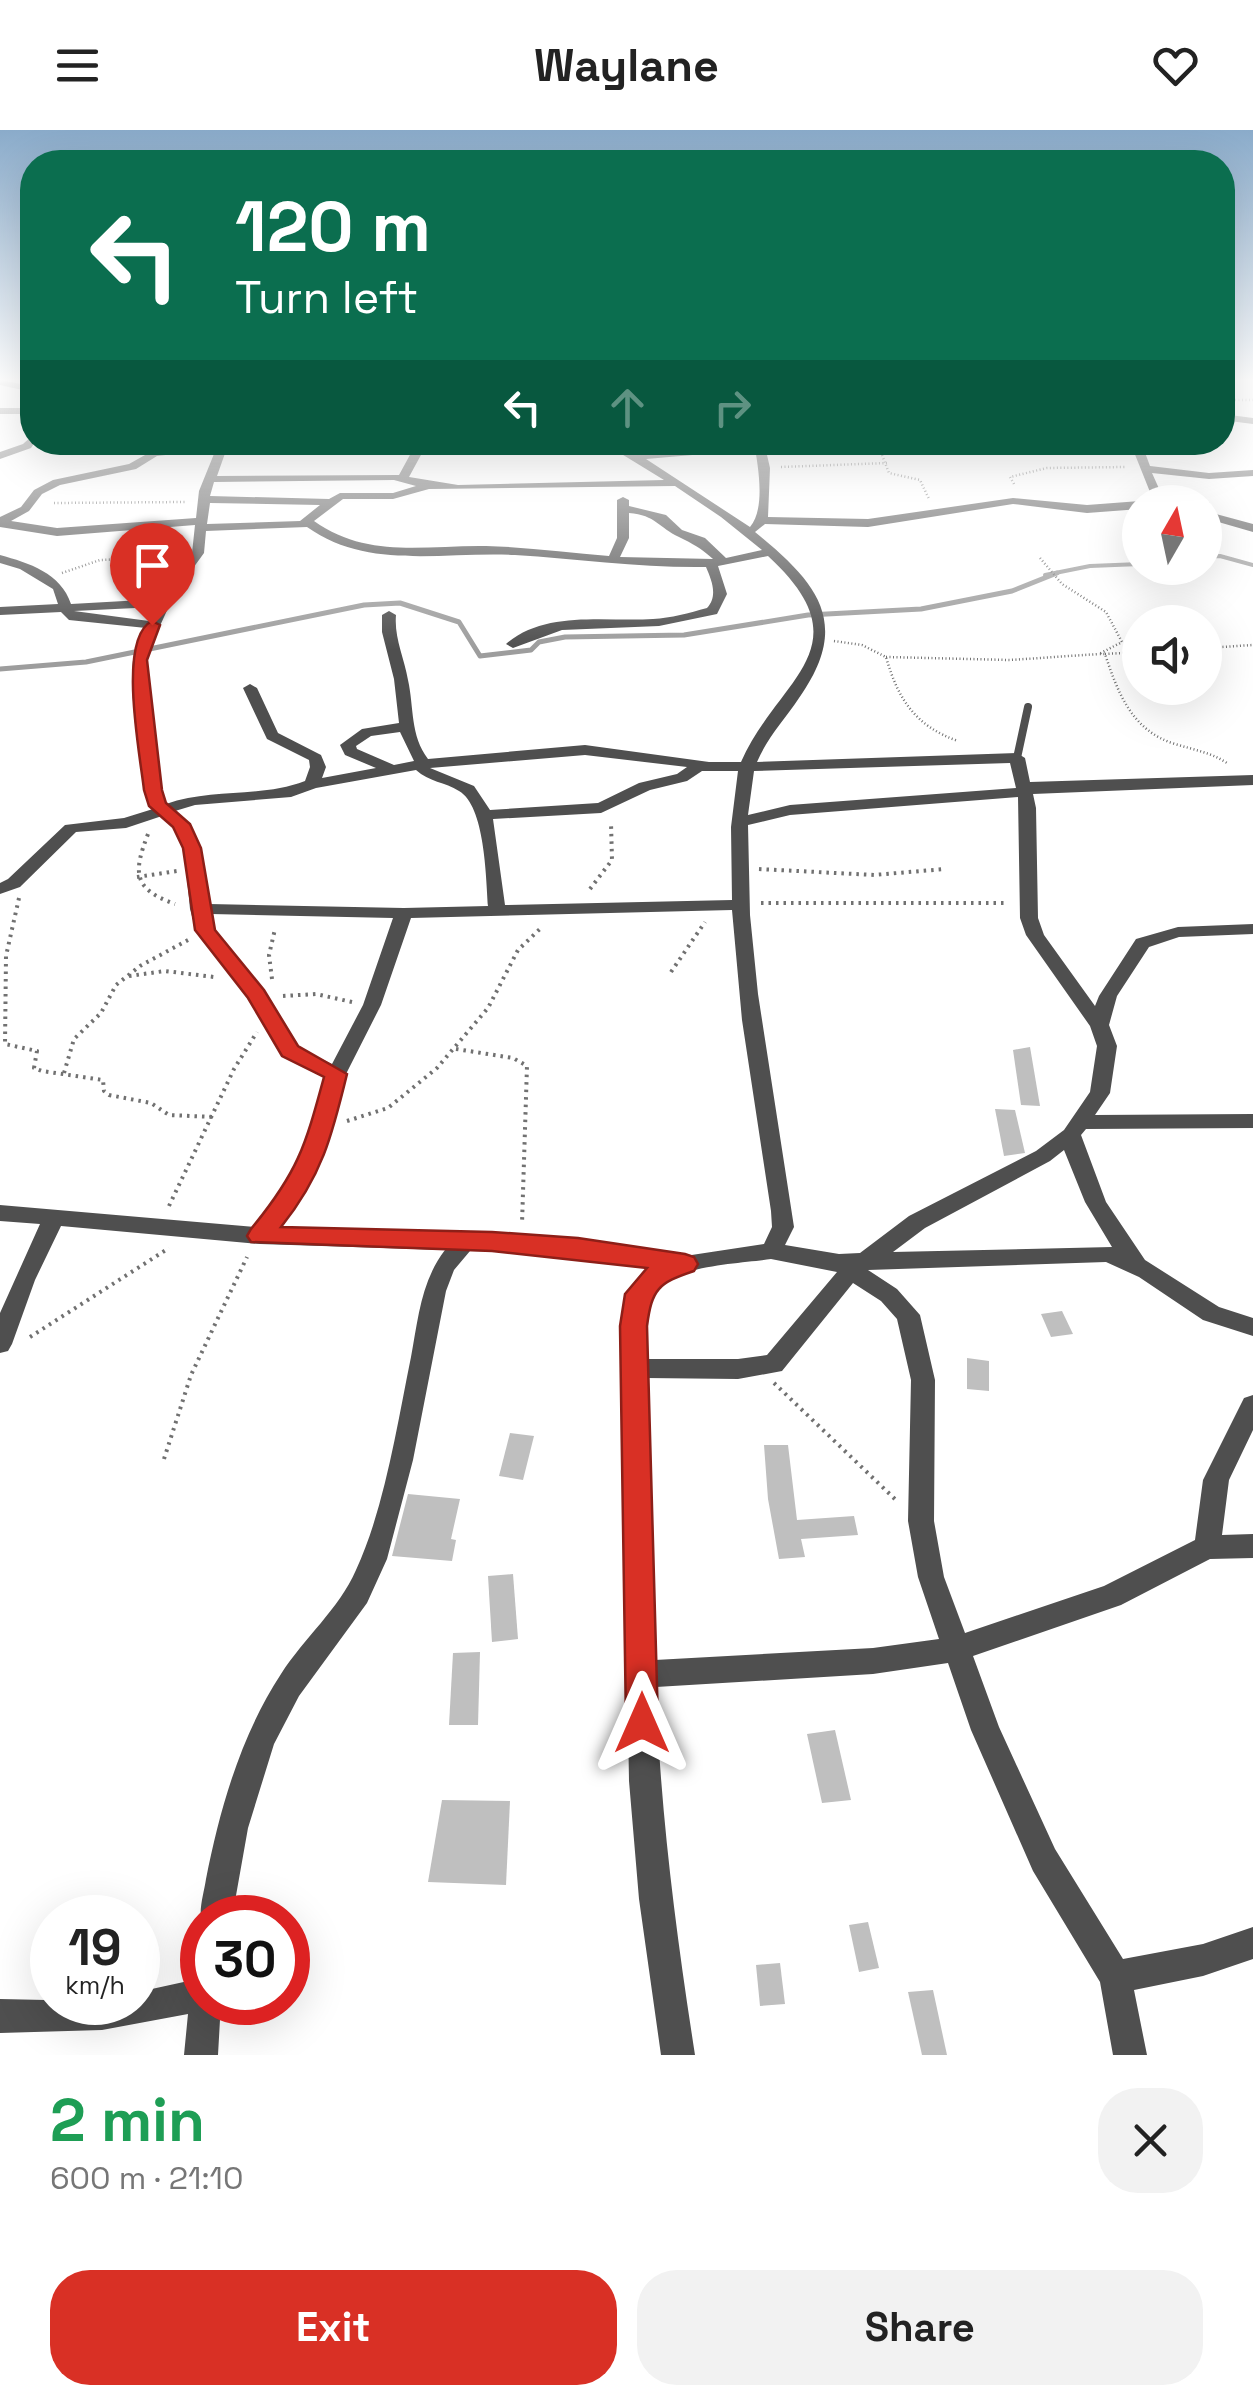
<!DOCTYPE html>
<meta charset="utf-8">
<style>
body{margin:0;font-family:"Space Grotesk",sans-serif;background:#f2f2f2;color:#222;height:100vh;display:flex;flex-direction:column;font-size:38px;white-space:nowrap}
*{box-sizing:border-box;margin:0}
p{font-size:32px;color:#767676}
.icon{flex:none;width:55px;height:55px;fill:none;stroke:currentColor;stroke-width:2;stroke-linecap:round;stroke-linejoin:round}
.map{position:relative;height:1925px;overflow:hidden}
.details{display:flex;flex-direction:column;background:#fff;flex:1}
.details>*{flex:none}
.top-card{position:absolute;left:20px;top:20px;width:1215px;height:305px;border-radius:40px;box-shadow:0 10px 40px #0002;background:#0b6e4f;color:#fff;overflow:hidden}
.needle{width:65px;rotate:9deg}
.controls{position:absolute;left:1122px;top:355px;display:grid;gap:20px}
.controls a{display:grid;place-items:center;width:100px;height:100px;border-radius:50%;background:#fff;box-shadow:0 10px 40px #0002;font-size:50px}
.speed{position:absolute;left:30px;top:1765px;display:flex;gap:20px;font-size:50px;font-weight:700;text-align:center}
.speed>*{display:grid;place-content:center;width:130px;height:130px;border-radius:50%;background:#fff;box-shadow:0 10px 40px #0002;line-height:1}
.speed small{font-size:25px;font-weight:400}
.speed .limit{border:15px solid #d22;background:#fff;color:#111}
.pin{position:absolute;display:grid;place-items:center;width:85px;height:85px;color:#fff;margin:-102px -42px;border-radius:50% 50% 50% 0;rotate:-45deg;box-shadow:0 0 10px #0007}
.pin .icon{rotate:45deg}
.me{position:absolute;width:110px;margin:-55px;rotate:0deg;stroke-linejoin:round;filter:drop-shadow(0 0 8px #0008)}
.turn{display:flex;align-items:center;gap:35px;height:210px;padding:0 50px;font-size:45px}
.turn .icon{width:130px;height:130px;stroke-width:2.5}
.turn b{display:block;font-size:70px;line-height:85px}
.lanes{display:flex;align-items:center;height:95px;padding:0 50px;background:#0003;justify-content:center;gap:50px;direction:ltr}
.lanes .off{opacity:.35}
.round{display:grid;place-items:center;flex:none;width:105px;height:105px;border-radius:40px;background:#f2f2f2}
.overview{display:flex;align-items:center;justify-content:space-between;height:170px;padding:0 50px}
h1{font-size:60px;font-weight:800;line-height:75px;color:#1e9e55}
.cta{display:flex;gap:20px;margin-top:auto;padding:20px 50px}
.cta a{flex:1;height:115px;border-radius:40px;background:#d93025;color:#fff;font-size:40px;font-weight:800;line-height:115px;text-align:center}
.cta a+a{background:#f2f2f2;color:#222}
header{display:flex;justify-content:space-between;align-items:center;height:130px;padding:0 50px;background:#fff;font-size:45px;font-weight:800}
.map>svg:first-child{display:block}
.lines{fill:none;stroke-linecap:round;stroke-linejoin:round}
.stream-far1{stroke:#9d9d9d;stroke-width:4}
.stream{stroke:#9d9d9d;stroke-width:5}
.building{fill:#bfbfbf}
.path-far1{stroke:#717171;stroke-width:2.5;stroke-dasharray:1 2.5;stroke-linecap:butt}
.path{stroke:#717171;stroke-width:4;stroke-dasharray:2.5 5;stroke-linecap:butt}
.lane{stroke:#4f4f4f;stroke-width:8}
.street{fill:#4f4f4f;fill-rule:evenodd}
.route{fill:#d93025;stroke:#8d1f18;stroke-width:2.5}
</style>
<header><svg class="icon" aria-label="menu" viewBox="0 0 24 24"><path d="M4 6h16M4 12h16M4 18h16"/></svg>Waylane<svg class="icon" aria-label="heart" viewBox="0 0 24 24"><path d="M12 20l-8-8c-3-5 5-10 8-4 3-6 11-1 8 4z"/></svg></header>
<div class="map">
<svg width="1253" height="1925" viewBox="0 0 1253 1925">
<rect width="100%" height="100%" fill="#fff"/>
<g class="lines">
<g class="stream-far1">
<path d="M1205 427 1220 426 1253 435"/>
<path d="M1045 445 1090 436 1140 434"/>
</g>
<path class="stream" d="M0 539 86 532 364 475 400 473 459 492 480 526 531 520 539 512 565 507 684 505 808 485 921 479 1012 461 1057 443"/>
</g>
<g class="building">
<path d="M1030 917 1040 976 1021 975 1013 920Z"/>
<path d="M995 979 1015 980 1025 1023 1004 1026Z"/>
<path d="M1062 1181 1073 1204 1051 1207 1041 1184Z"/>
<path d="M967 1228 989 1231V1261L967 1259Z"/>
<path d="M510 1303 534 1306 523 1350 499 1346Z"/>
<path d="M764 1315H788L797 1390 854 1386 858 1405 801 1409 805 1427 779 1429 768 1369Z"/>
<path d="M408 1364 460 1369 451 1409 456 1410 452 1431 392 1426Z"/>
<path d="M513 1444 518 1509 492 1512 488 1446Z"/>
<path d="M480 1522 478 1595H449L453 1523Z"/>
<path d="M835 1600 851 1670 822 1673 807 1604Z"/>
<path d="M442 1670 510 1671 506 1755 428 1752Z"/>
<path d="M868 1792 879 1838 859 1842 849 1795Z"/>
<path d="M780 1833 785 1874 760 1876 756 1835Z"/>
<path d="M933 1860 947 1925H922L908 1862Z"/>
</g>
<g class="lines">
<g class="path-far1">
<path d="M1228 270H1253"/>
<path d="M877 312 889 343 920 350 929 369"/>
<path d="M781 337 887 333"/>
<path d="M1014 354 1010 347 1047 338 1125 337"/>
<path d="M54 373 185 372"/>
<path d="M1040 428 1062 454 1106 482 1122 512 1099 524H1105C1118 563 1132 601 1175 614 1194 620 1210 622 1227 633"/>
<path d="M62 443 100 430 175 427"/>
<path d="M834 511 862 515 886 527C898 569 915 596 958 611"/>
<path d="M1205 518 1253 515"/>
<path d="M1105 524 1140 522"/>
<path d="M886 527 1010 530 1099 524"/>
</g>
<g class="path">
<path d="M148 704C133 743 133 759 175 774"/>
<path d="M759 739 874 745 945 739"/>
<path d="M137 747 177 741"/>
<path d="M590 759 612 730 611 693"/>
<path d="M19 768 6 826 5 914 37 921 34 938 42 941 103 950 104 961 109 965 151 973 169 985 214 987"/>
<path d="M761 773H1006"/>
<path d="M671 842 705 792"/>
<path d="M129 846 165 841 214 847"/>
<path d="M272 849 269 825 275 799"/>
<path d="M283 866 316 864 352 872"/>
<path d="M456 919 513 928 527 936 522 1094"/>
<path d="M64 943 74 909 101 883 116 855 140 836 188 810"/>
<path d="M347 991 388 978 437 938 488 878 518 820 543 796"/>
<path d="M169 1076 234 939 257 902"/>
<path d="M30 1207 169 1118"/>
<path d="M774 1253 897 1371"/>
<path d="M164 1329 191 1245 247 1127"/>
</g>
<path class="lane" d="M1017 628 1028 577"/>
<g class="street">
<path d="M0 250 32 256V262L0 255Z"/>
<rect x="0" y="278" width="32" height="6"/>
<path d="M1222 284 1253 288V294L1222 290Z"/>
<path d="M32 306 35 312 31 318 0 329V322L23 314Z"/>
<path d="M216 312H229L217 346 399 345 417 312H428L409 347 458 355 664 350 602 312H616L636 324 740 312 704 324 646 329 750 397C766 378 758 336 754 312H764L770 338 768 387 868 389 1013 368 1087 375 1140 371 1144 372H1140V379L1087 383 1013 374 868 397 765 394 755 402C816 452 853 492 799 568 785 589 767 608 757 632L1017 623 1025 628 1030 652 1253 645V655L1033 664 1036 678 1038 788 1044 805 1095 876 1099 866 1136 809 1178 797 1253 794V804L1179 807 1149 817 1117 866 1109 895 1117 916 1110 963 1095 985 1253 984V998L1086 999 1081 1005 1106 1072 1145 1130 1219 1177 1253 1188V1206L1203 1190 1139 1147 1106 1132 868 1140 897 1159 920 1185 935 1250 934 1391 944 1447 965 1503 1104 1456 1195 1410 1203 1350 1244 1268 1253 1265V1300L1229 1350 1222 1405 1253 1404V1428L1210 1429 1121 1475 973 1526 999 1597 1055 1719 1123 1829 1203 1814 1253 1797V1829L1203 1846 1134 1860 1147 1925H1113L1100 1852 1033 1741 971 1600 948 1533 873 1544 656 1557C660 1681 676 1802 695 1925H661L639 1769 629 1651 621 1196C625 1170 628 1153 651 1138L522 1122 470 1121 454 1140 446 1161 413 1330 387 1429 367 1473 299 1566 274 1614 248 1698 232 1788H202V1794C198 1780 204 1763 206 1749 220 1678 241 1605 281 1544 304 1508 339 1479 356 1440 385 1377 397 1295 411 1227 418 1190 421 1151 445 1120L260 1114 61 1096 35 1150 12 1214 8 1221 0 1223V1183L40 1094 0 1091V1075L255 1097 282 1064 305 1023 325 947 283 925 249 868 196 801 190 779 184 718 174 696 162 686 126 698 76 702 20 757 0 764V753L8 749 65 695 124 688 153 679C140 654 126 547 135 520 137 513 142 505 146 498L69 490 61 482 0 485V477L58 474 53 459 20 439 0 433V425C29 433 61 443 71 474L160 469 192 423 195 395 57 406 0 397V387L21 377 34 360 53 350 129 334 154 320ZM216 319 199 361 196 388 57 398 11 391 29 381 42 364 60 355 136 339 157 326ZM394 350 416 356 393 363H340L329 369 210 366 214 352ZM675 356 721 387 762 420 726 428 705 408 682 400 666 385 629 376V370L623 367 617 370V408L609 426C568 423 527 417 486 416 425 415 367 429 314 391L343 369H393L429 359ZM210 373 320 375 300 391 207 394ZM629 383C656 385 659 398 679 407 693 414 701 418 713 429L620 427 629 408ZM307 397C369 441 445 421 515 425 579 429 642 438 706 437 712 451 718 466 707 478 689 483 671 488 653 489 605 492 545 480 506 514L513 518 562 500 659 496 717 484 727 464 718 436 768 426C868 518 777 549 741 632H709L585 615 428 629C410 606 414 577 408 550 404 527 394 508 396 485L389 481 382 485V502L394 549 399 593 362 599 340 615 345 625 376 638 322 648 326 637 321 625 278 603 257 558 250 554 243 558 267 609 309 630 310 637 305 651C261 668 211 658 166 674L161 660 146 557 148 522 175 463 204 423 206 401ZM156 477 149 491 74 481ZM400 602 414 631 394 635 357 619 356 616 371 606ZM585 625 687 637 677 644 639 653 598 673 490 680 474 656 430 638ZM1010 633 1016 658 790 675 748 685 754 641ZM416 640C429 652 445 652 459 661 485 676 486 747 488 776L404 778 209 774C204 741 203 704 175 681L195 675 291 667 316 658ZM702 641H738L731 697 732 770 505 775 493 689 601 683 650 660 687 651ZM1018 667 1020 788 1026 805 1090 896 1097 916 1090 962 1064 1000 1036 1021 909 1086 860 1123 839 1124 785 1115 794 1097 758 864 750 785 748 695 790 685ZM732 780 742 890 771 1081 772 1097 764 1114 685 1126 467 1102 278 1098 298 1074 325 1023 346 944 381 875 411 788ZM211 784 393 788 363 875 332 934 297 917 264 861 214 800ZM1064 1020 1085 1072 1112 1117 893 1122 925 1098 1050 1031ZM771 1129 837 1142 767 1225 738 1229H646C645 1210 643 1190 647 1172 657 1135 740 1134 771 1129ZM853 1153 881 1171 897 1189 911 1250 908 1391 918 1447 939 1509 873 1518 655 1530 646 1248 738 1249 782 1241Z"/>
<path d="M1130 312H1141L1150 336 1209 343 1253 340V346L1209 349 1152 343 1165 372H1154Z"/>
<path d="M1201 372H1209L1216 384 1253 394V402L1208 389 1205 372Z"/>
<path d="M202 1848V1872H221L218 1925H184L188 1884 102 1900 0 1903V1869L138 1872V1862Z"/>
</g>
</g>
<linearGradient id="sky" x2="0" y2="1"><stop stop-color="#8aabca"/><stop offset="0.48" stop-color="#fff"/><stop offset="1" stop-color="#fff" stop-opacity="0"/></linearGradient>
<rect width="1253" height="520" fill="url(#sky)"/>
<path class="route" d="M152 491 160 495 147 530 162 660 166 673 190 694 201 718 215 800 264 860 298 916 347 944C332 1006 322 1046 281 1097L492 1102 578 1108 685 1124 694 1127 698 1134 694 1141C658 1153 652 1159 647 1196L658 1593 654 1604 642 1609 630 1604 626 1593 620 1196 625 1164 647 1138 492 1121 251 1112 247 1106 251 1099C298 1042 305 1017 324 947L282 926 248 868 195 800 183 718 173 697 149 676 144 660C140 624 117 508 152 491Z"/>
</svg>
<div class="controls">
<a><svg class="needle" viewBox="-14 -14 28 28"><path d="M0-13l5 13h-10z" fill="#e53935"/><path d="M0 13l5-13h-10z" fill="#767676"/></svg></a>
<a><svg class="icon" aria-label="sound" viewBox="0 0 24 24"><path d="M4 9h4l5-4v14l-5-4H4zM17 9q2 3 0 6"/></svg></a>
</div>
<div class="speed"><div>19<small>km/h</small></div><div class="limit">30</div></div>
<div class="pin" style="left:152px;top:495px;background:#d93025"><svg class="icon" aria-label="arrive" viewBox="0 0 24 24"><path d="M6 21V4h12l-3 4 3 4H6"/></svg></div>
<svg class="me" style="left:642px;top:1593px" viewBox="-20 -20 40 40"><path d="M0-17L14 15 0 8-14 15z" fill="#d93025" stroke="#fff" stroke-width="4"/></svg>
<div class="top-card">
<div class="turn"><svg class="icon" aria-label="left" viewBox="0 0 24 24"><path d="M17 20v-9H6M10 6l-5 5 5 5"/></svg><div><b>120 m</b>Turn left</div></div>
<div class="lanes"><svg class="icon" aria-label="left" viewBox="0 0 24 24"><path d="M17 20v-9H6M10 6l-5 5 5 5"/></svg><svg class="icon off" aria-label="ahead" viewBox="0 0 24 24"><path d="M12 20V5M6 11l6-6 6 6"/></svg><svg class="icon off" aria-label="right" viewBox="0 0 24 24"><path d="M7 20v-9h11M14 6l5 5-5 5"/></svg></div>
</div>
</div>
<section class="details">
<div class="overview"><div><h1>2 min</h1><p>600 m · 21:10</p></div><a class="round"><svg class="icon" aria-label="close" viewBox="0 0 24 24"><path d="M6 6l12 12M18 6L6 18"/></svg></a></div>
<div class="cta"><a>Exit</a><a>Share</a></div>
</section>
